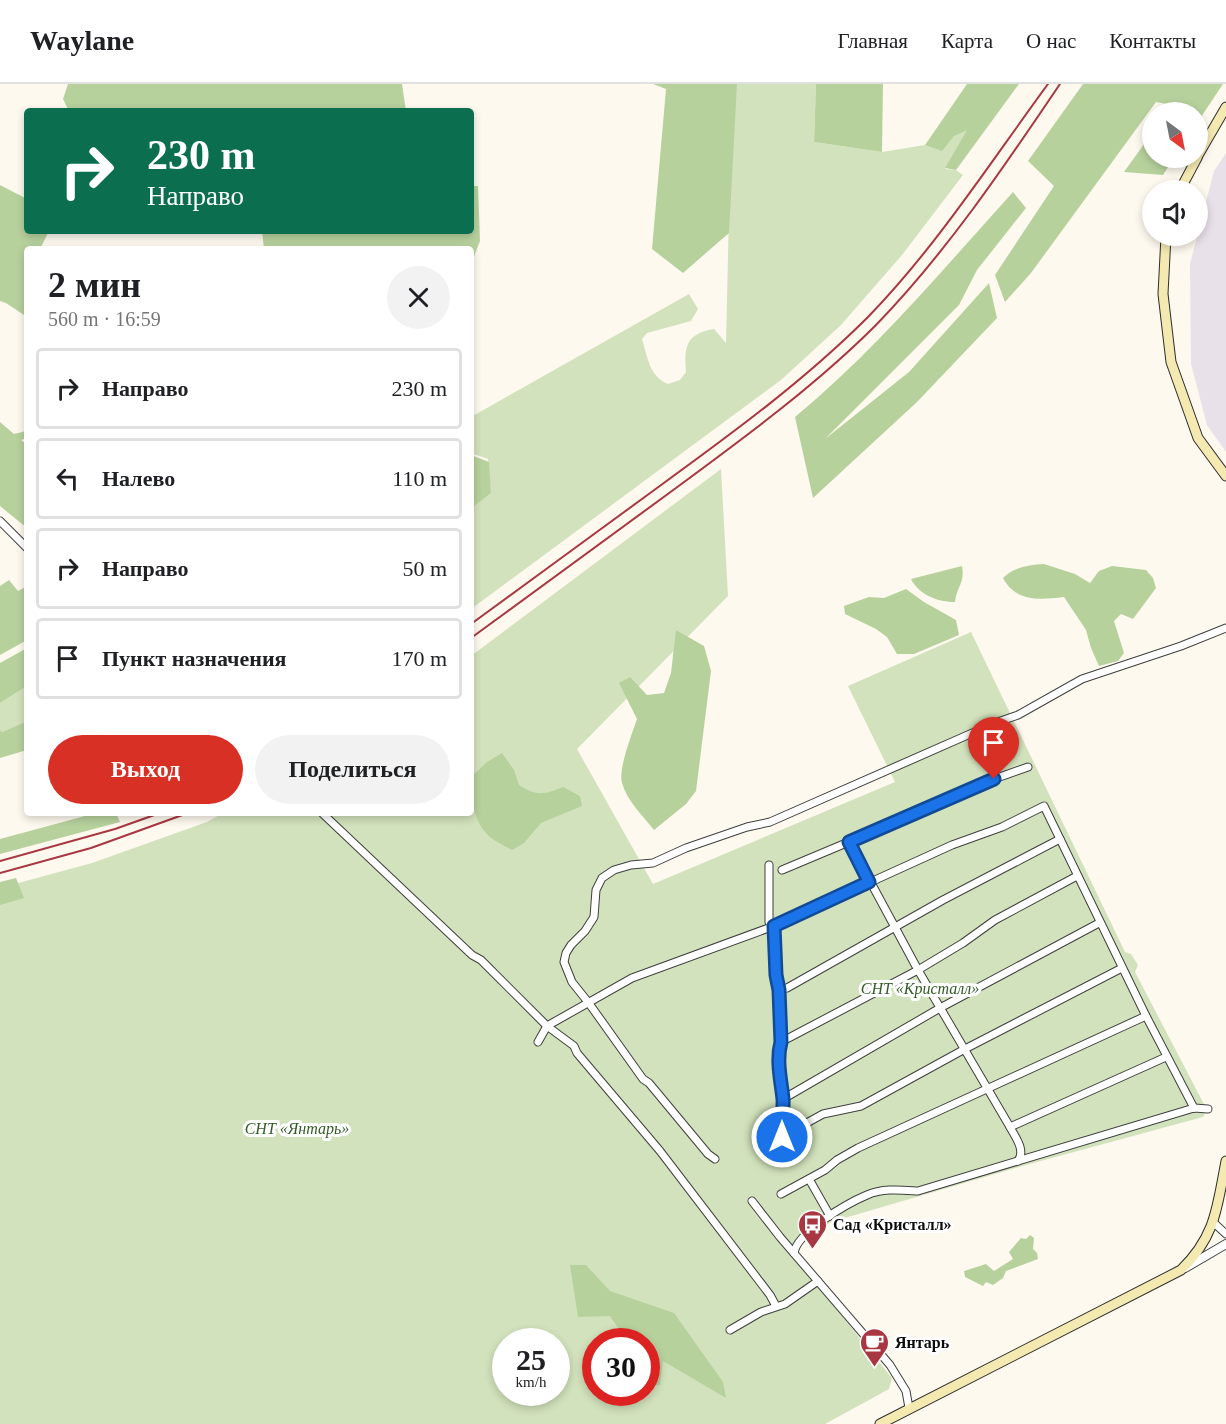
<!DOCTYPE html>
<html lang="ru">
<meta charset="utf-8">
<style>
body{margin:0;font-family:Georgia,serif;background:#f2f2f2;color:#202124;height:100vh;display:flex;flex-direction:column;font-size:22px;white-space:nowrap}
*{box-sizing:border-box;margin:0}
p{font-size:20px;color:#757577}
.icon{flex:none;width:33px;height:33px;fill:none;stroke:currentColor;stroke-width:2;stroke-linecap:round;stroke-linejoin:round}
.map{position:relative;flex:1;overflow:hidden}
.details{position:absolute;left:24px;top:162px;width:450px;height:570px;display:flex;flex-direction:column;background:#fff;border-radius:6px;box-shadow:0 3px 9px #0003}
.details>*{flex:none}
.banner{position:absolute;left:24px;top:24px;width:450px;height:126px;border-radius:6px;box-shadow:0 3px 9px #0003;background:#0b6e4f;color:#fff;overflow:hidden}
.needle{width:39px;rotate:148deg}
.buttons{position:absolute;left:1142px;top:18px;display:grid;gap:12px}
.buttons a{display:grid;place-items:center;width:66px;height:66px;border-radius:50%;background:#fff;box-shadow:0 3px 9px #0003;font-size:30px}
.speed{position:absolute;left:492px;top:1244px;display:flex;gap:12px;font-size:30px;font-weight:700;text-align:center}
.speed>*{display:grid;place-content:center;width:78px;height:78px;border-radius:50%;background:#fff;box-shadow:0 3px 9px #0003;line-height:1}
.speed small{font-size:15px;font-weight:400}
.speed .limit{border:9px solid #d22;background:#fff;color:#111}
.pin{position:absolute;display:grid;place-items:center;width:51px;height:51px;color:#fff;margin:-62px -26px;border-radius:50% 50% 50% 0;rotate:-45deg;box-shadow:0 0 6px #0007}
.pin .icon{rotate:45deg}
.me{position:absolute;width:66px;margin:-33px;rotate:0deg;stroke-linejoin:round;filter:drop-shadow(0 0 4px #0008)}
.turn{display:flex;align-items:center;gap:21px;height:126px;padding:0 24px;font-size:27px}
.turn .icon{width:78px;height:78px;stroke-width:2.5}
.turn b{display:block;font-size:42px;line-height:51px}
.round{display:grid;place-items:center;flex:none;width:63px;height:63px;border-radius:32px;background:#f2f2f2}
.summary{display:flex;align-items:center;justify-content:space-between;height:102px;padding:0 24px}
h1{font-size:36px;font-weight:700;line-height:45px}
.primary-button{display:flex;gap:12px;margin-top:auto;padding:12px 24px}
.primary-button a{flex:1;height:69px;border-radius:36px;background:#d93025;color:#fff;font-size:24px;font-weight:700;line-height:69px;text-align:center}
.primary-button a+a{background:#f2f2f2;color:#202124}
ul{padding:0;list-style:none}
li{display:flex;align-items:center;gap:18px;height:81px;margin:0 12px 9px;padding:0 12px;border:3px solid #e0e0e0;border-radius:6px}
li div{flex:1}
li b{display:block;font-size:22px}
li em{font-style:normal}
header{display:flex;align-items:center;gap:36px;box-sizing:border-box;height:84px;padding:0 30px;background:#fff;border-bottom:2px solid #e0e0e0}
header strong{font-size:28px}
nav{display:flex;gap:33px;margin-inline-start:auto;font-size:21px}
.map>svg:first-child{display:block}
.industrial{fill:#e9e1ea}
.green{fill:#d2e2bc;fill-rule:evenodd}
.forest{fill:#b7d19d}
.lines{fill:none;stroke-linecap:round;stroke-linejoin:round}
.minor-casing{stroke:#3f3f3f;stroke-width:9}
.tertiary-casing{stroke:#3f3f3f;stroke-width:10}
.secondary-casing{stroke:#2e2e2e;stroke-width:11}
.minor{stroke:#fff;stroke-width:7}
.tertiary{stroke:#fff;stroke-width:8}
.secondary{stroke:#f4eab1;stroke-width:9}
.rail{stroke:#a93742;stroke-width:2}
.route-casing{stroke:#114b97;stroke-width:15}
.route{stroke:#1a73e8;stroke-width:10}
.labels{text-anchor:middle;stroke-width:6;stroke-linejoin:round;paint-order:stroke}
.park-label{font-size:16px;font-style:italic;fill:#335b26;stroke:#fff}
.poi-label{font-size:16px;font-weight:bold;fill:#0c0c0c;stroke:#fff;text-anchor:start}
</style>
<header>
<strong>Waylane</strong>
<nav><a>Главная</a><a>Карта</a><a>О нас</a><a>Контакты</a></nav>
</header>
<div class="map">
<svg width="1226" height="1340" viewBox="0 0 1226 1340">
<rect width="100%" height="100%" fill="#fdf9ee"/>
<path class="industrial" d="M1226 69V368L1207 341 1191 280 1190 180 1214 87Z"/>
<g class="green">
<path d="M732 0H816L814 58 882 68 925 61 942 66 954 51 968 45 945 85 956 86 963 91 902 171 841 241 781 296 471 525V425L491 409 488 375 471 369V333L689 210 698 225 691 237 647 249 642 255C648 274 649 292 668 300L680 296 686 288C684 262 686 250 714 245L726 259Z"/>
<path d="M721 385 728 512 577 665 653 800 895 698 848 602 971 548 1125 868 1131 870 1138 881 1135 888 1207 1026 1203 1033 1026 1081 831 1138 803 1158 786 1163 892 1294 889 1305 825 1340H0V804L92 779 207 738 223 729H471V572ZM506 1257H556V1308H506ZM596 1257H646V1308H596Z"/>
<path d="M27 602V637L2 648 0 646V619Z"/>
</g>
<g class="forest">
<path d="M68 0H402L406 27H69L63 15Z"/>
<path d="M653 0H737L729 149 683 189 652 165 666 5Z"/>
<path d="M816 0H883L882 68 814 58Z"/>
<path d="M967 0H1019L956 86 945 84 967 46 954 52 942 67 925 61Z"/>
<path d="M1083 0H1223L1197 39V28H1167L1172 21 1156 18 1031 189 1005 218 995 191 1054 102 1028 77Z"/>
<path d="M1152 49V74H1174L1163 91 1124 88Z"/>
<path d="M0 101 27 115V147H49L40 165H27V233L6 219 0 217Z"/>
<path d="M471 102H478L480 157 471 180V165H264L262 147H471Z"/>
<path d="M1013 108 1026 124 977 186 959 221 825 355 909 288 989 199 997 234 917 318 813 414 795 333C876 266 943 185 1013 108Z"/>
<path d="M0 338 14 350 26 347 27 342V354L21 356 27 361V444L0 422Z"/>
<path d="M471 371 489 378 491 409 471 425Z"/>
<path d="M1044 480 1075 490 1090 499 1099 487 1112 482 1146 486 1153 494 1156 504 1133 535 1121 530 1114 537 1124 569 1118 577 1099 582 1091 564 1086 546 1064 513C1039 516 1016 518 1003 494 1014 483 1029 481 1044 480Z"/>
<path d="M962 482C965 499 957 502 955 518 938 518 919 511 911 495Z"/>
<path d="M9 496 18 507 27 502V556L0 571V502Z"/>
<path d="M906 505 924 518 956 536 959 551 914 570H897L887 553 876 545 845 530 844 522 869 513 884 514Z"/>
<path d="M676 546 704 562 711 587 696 707 686 720 654 746C643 732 627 717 622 699 618 685 632 650 637 635L619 599 630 593 647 611 664 609 671 589Z"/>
<path d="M27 564V602L0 619V579Z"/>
<path d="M27 637V666L0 674V646L2 648Z"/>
<path d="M502 669 514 686 519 701C536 712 544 711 563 703L580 712 582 722 541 739 524 759 512 766C505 762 496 758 490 753 473 738 471 714 471 693L487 678Z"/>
<path d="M96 729H116L120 738 0 770V755Z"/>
<path d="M16 794 24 814 0 821V798Z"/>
<path d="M1030 1151 1034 1154 1033 1165 1037 1169 1038 1175 1006 1187 1003 1194 993 1201 986 1198 983 1202 965 1193 964 1187 986 1180 994 1187 1013 1175 1009 1168 1021 1154 1026 1155Z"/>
<path d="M570 1181H586L610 1207 674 1229 723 1298 726 1314 663 1277 660 1301 648 1303 646 1299V1257H627L610 1232 578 1233Z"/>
</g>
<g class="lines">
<defs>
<g id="minor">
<path d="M0 437 27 464"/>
<path d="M322 729 472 871 481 876 547 942 574 962 577 969 660 1067 770 1211 776 1222"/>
<path d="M849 758 918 886 1010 1043C1015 1053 1026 1066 1018 1077"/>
<path d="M769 781V838L774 842 776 891 779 906 781 958C776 977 781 997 783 1015 784 1026 780 1040 782 1053"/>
<path d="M782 786 963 710 977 701 1028 683"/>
<path d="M779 906 787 904 943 816 1060 755"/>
<path d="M538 958 547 942 632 894 774 842 952 761 1002 743 1044 722 1146 932 1194 1024"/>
<path d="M781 958 918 886 963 859 995 836 1077 792"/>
<path d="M783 1015 940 924 1099 839"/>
<path d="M1010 1043 1166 973"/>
<path d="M765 1062 823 1030 861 1022 963 966 1122 884"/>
<path d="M715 1075 708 1070 649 999 643 995 588 918 572 898 564 878 566 869 571 861 585 847 594 833 596 806 602 794 614 786 631 781 653 779 686 764 747 743 770 738 995 639 1018 631 1082 595 1181 562 1226 544"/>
<path d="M809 1095 830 1132"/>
<path d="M781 1110 825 1086 837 1076 858 1064 1146 932"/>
<path d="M752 1117 780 1153 890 1281 906 1307 909 1324"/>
<path d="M1213 1138 1226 1150"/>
<path d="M794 1169C797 1148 848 1119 867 1111 883 1104 901 1106 918 1107L1194 1024 1208 1025"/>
<path d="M730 1246 761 1228 785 1220 818 1197"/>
</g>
<path id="tertiary" d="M1185 1184 1226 1160"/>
<g id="secondary">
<path d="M1197 73 1226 23"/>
<path d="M1180 106 1197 74"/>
<path d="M1166 152 1163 210 1171 278 1198 354 1226 392"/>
<path d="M880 1340 1181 1186C1216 1152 1217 1123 1226 1077"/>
</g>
</defs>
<use href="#minor" class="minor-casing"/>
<use href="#tertiary" class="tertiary-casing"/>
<use href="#secondary" class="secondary-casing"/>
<use href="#minor" class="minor"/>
<use href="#tertiary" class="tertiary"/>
<use href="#secondary" class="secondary"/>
<g class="rail">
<path d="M471 540C533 495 595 449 657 404 730 351 804 297 868 233 936 163 990 79 1048 0"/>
<path d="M471 554C539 504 607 454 676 404 745 353 815 302 876 241 946 169 1004 83 1060 0"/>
<path d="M0 777 115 745 160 729"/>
<path d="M0 789 91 764 188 729"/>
</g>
</g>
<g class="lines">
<defs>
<path id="route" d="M782 1053C780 1039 784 1027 783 1015 781 996 776 977 781 958L779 906 776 891 774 842 869 798 849 758 994 695"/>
</defs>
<use href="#route" class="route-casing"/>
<use href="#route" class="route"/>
</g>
<defs>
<symbol id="bus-pin" viewBox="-11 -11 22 30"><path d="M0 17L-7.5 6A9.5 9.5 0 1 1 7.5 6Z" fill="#a93742" stroke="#fff"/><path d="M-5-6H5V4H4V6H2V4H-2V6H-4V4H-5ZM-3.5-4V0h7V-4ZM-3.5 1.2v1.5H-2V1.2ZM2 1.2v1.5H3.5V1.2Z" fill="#fff"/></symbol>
<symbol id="cafe-pin" viewBox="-11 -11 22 30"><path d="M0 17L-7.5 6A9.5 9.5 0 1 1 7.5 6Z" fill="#a93742" stroke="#fff"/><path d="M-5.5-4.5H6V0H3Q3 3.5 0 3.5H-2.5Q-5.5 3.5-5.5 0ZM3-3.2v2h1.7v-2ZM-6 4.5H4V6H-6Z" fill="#fff"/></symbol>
</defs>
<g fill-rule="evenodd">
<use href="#bus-pin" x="796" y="1124" width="33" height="45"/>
<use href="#cafe-pin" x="858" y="1242" width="33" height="45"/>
</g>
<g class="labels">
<g class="park-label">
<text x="920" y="910">СНТ «Кристалл»</text>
<text x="297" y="1050">СНТ «Янтарь»</text>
</g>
<g class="poi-label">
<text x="833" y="1146">Сад «Кристалл»</text>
<text x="895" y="1264">Янтарь</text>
</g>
</g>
</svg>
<div class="buttons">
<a><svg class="needle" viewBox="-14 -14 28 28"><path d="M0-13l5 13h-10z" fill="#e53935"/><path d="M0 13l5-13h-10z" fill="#757577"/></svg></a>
<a><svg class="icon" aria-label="sound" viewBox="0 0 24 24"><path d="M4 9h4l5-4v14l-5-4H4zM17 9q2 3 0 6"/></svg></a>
</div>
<div class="speed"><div>25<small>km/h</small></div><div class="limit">30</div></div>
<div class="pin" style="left:994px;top:695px;background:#d93025"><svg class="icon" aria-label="arrive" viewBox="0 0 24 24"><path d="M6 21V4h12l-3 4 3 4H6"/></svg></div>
<svg class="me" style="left:782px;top:1053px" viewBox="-20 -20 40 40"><circle r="17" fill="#1a73e8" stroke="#fff" stroke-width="3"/><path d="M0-11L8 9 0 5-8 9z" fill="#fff"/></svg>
<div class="banner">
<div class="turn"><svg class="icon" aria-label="right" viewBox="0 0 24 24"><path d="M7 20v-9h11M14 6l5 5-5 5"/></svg><div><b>230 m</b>Направо</div></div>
</div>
<section class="details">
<div class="summary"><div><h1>2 мин</h1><p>560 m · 16:59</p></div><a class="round"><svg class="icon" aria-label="close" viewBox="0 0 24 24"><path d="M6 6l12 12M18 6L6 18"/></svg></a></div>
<ul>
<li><svg class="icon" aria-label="right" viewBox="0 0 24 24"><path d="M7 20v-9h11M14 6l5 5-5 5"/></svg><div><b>Направо</b></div><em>230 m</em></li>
<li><svg class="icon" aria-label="left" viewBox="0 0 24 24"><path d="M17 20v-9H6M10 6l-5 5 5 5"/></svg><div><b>Налево</b></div><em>110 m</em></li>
<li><svg class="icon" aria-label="right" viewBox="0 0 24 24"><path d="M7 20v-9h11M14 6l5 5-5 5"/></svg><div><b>Направо</b></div><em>50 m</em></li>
<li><svg class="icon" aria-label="arrive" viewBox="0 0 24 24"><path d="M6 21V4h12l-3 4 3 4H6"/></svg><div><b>Пункт назначения</b></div><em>170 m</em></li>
</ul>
<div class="primary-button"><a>Выход</a><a>Поделиться</a></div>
</section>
</div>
